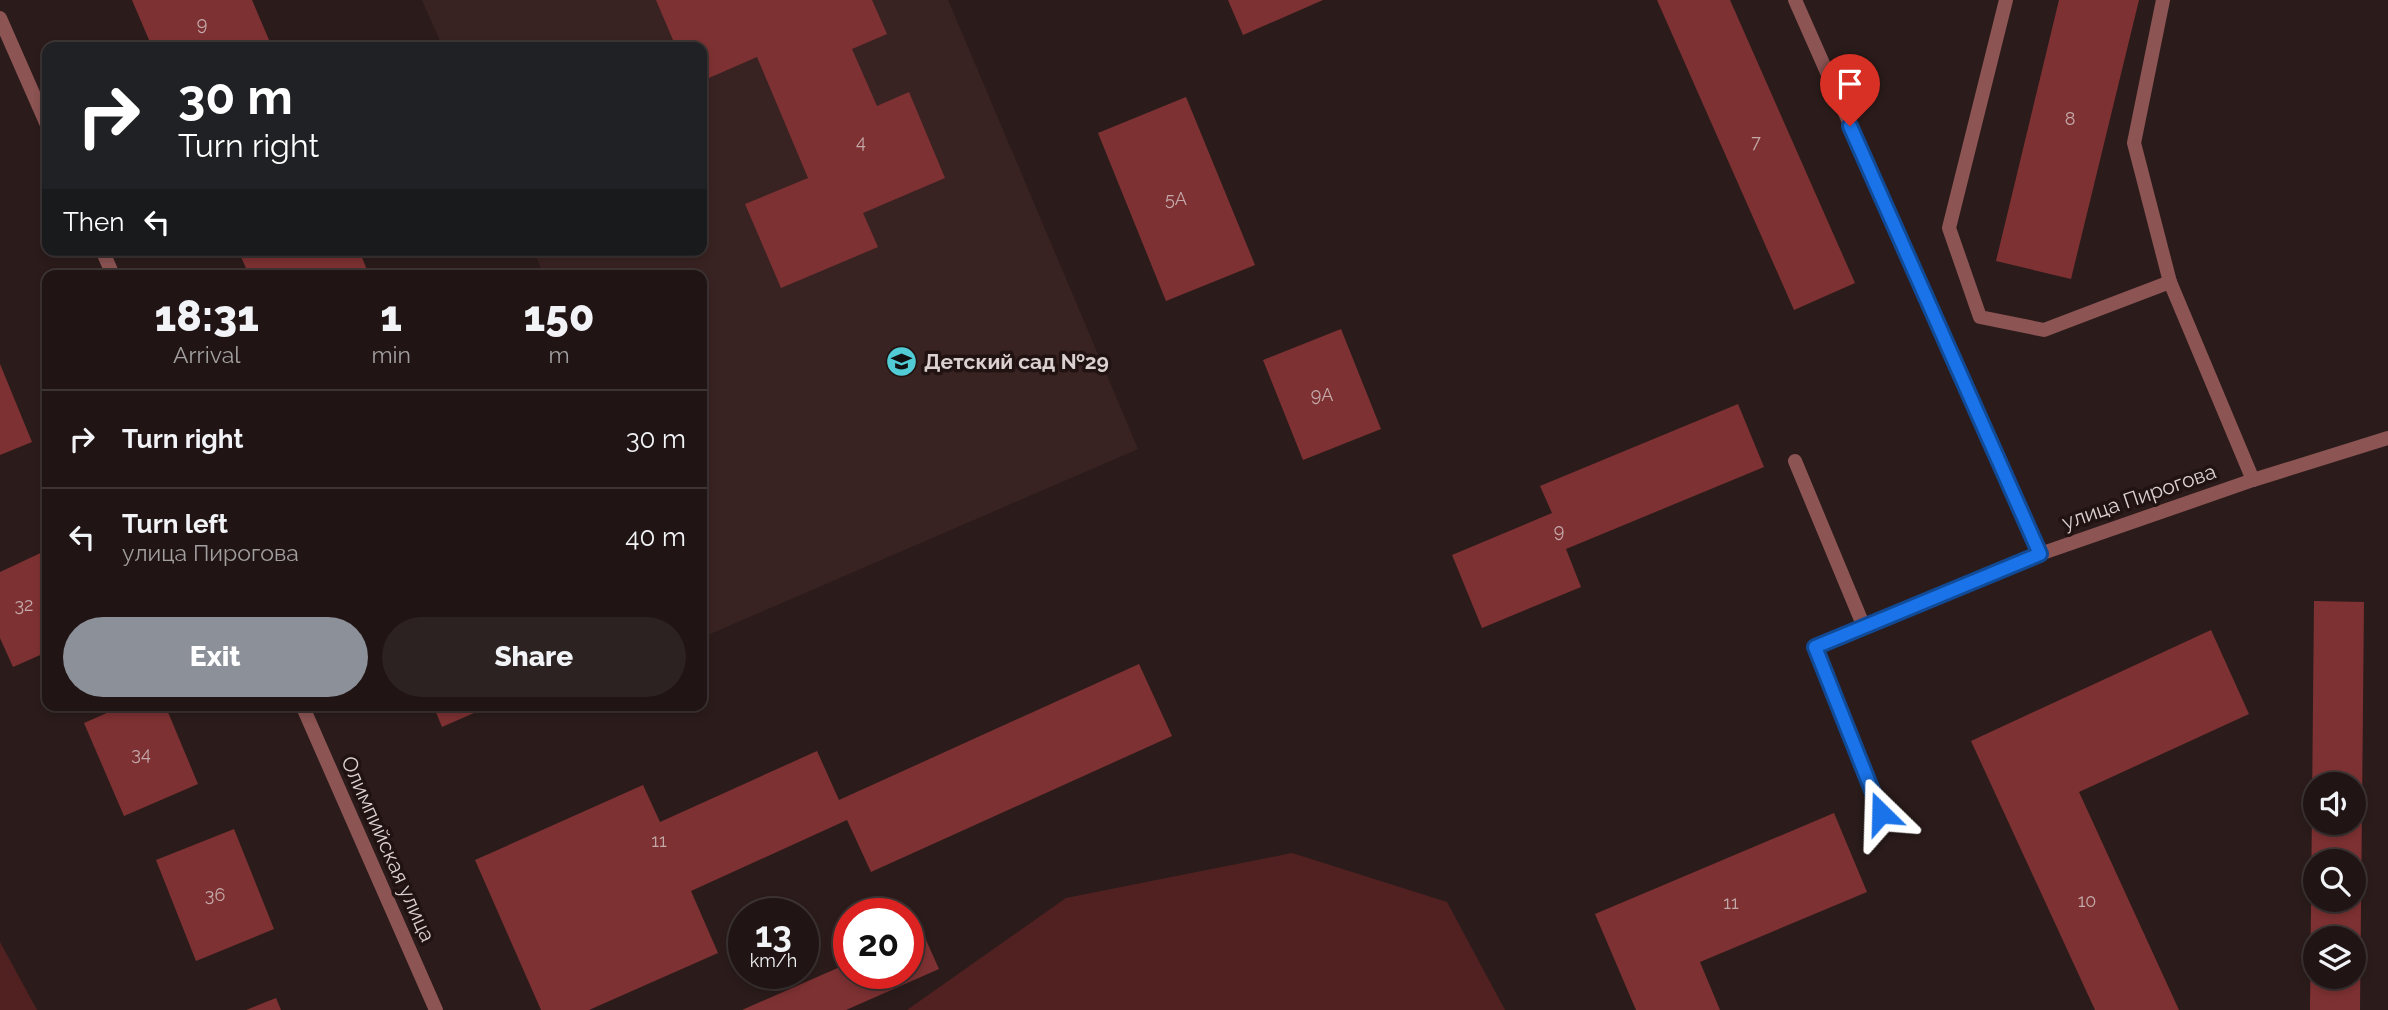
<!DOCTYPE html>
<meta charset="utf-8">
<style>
body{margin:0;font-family:Raleway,sans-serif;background:#2d2222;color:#f1f3f6;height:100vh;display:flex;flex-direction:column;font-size:26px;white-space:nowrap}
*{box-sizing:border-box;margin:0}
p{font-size:23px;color:#a29fa0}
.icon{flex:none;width:38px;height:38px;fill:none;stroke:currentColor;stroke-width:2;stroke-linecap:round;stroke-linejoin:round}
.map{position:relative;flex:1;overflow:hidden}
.panel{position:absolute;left:42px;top:270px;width:665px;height:441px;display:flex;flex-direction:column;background:#201514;border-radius:14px;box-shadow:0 4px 10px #0003,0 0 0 2px #3d3434}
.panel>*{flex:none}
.top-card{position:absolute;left:42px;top:42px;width:665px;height:214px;border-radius:14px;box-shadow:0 4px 10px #0003,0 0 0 2px #3d3434;background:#202124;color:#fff;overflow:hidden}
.buttons{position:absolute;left:2303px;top:772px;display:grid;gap:14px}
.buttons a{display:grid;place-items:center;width:63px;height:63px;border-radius:50%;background:#201514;box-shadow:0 4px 10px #0003,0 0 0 2px #3d3434;font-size:35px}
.speed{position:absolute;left:728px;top:898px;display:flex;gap:14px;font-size:35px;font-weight:700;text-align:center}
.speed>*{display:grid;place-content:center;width:91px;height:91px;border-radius:50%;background:#201514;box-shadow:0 4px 10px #0003,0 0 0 2px #3d3434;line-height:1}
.speed small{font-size:18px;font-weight:400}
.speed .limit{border:10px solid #d22;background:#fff;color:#111}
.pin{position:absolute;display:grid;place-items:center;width:60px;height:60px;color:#fff;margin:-72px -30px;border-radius:50% 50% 50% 0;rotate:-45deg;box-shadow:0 0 7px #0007}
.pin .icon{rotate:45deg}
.me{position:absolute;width:77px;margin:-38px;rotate:338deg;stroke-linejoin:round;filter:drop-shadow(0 0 5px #0008)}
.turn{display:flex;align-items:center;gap:24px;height:147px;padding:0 21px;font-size:32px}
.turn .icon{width:91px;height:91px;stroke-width:2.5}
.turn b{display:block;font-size:49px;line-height:60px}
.then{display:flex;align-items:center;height:66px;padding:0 21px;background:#0003;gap:14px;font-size:26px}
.eta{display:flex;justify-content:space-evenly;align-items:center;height:119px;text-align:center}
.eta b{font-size:42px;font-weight:800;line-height:49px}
.action{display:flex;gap:14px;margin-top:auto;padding:14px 21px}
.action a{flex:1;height:80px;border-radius:42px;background:#8c9099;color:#fff;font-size:28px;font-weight:800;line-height:80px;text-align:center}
.action a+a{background:#2d2222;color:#f1f3f6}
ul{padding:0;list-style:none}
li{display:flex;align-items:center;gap:21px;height:98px;padding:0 21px;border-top:2px solid #3d3434}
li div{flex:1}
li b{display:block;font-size:26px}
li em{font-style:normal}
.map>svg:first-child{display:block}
.built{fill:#392322}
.green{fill:#512121}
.building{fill:#7e3132;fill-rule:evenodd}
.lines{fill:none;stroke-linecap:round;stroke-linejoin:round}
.lane{stroke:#8c5453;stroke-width:14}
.street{stroke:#8c5453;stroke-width:14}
.route-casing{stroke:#114b97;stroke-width:18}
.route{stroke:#1a73e8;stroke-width:12}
.labels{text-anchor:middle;stroke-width:7;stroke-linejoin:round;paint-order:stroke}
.number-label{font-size:18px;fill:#c4a9a9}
.poi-label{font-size:21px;font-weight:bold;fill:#dcd1d1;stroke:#211312;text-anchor:start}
.street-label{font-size:21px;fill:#dcd1d1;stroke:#211312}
</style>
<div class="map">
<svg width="2388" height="1010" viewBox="0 0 2388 1010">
<rect width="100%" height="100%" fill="#2b1c1b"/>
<path class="built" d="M422 0H948L1138 449 703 637 702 275H544L533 250H702V47H443Z"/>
<g class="green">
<path d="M1292 853 1447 902 1505 1010H907L1066 898Z"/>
<path d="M0 942 37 1010H0Z"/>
</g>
<g class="building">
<path d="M132 0H252L272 47H152Z"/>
<path d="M656 0H872L887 34 852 49 877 106 909 92 945 178 863 213 878 247 781 288 745 204 808 178 757 57 702 81V47H676Z"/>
<path d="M1228 0H1323L1243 35Z"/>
<path d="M1657 0H1730L1855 283 1794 310Z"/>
<path d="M2059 0H2139L2071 279 1996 261Z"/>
<path d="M1186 97 1255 265 1166 301 1098 133Z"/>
<path d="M238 250H359L369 275H249Z"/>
<path d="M1341 329 1381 429 1303 460 1263 360Z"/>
<path d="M0 364 32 442 0 455Z"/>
<path d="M1738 404 1764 467 1566 549 1581 587 1482 628 1452 555 1552 513 1540 486Z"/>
<path d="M47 550V652L13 667 0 638V572Z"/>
<path d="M2314 601 2364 602 2360 1010H2310ZM2315 784H2354V822H2315ZM2315 861H2354V900H2315ZM2315 938H2354V976H2315Z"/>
<path d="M2211 630 2249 714 2079 792 2179 1010H2095L1971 741Z"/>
<path d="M1139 664 1172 736 871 872 847 820 691 891 718 953 589 1010H541L475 860 643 785 660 822 817 751 839 800Z"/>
<path d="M125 705H165L198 784 124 816 84 723Z"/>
<path d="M433 705H492L442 727Z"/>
<path d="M1834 813 1867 892 1700 962 1720 1010H1636L1595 914Z"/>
<path d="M234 829 274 929 196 961 156 860Z"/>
<path d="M922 931 939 969 846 1010H742L849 963V973H908V937Z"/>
<path d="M276 998 281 1010H246Z"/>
</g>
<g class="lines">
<g class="lane">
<path d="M2006 0 1949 228 1980 317 2044 330 2170 282 2134 143 2163 0"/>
<path d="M2170 282 2253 480"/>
<path d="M1795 461 1864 627"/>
<path d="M1881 813 1815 647 2040 554"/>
</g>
<g class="street">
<path d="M1795 0 2040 554 2253 480 2388 438"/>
<path d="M0 18 47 125"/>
<path d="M102 250 113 275"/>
<path d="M302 705 436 1010"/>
</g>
</g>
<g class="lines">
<defs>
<path id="route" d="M1850 126 2040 554 1815 647 1881 813"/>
</defs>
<use href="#route" class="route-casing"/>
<use href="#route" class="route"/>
</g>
<defs>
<symbol id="school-disc" viewBox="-11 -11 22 22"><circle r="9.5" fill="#51ccd5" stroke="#211312"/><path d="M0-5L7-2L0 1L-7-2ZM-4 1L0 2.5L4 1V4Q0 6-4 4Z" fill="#111"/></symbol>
</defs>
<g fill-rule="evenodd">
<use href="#school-disc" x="884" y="344" width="35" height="35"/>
</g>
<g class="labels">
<g class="number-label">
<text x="202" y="30">9</text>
<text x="2070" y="125">8</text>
<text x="861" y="148">4</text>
<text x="1756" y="148">7</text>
<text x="1176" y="205">5А</text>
<text x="1322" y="401">9А</text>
<text x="1559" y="537">9</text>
<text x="24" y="611">32</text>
<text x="141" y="760">34</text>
<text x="659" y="847">11</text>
<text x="215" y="901">36</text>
<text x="2087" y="907">10</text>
<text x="1731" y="909">11</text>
</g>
<g class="poi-label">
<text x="924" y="369">Детский сад №29</text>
</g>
<g class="street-label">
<text transform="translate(2139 497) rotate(-19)" y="7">улица Пирогова</text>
<text transform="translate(388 849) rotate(66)" y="7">Олимпийская улица</text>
</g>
</g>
</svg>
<div class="buttons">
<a><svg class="icon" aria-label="sound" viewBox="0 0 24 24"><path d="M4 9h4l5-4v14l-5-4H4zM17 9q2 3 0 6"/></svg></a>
<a><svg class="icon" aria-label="search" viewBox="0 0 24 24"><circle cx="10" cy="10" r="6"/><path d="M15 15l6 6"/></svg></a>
<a><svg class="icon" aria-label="layers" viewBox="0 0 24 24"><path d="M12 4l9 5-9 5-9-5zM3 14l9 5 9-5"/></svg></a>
</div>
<div class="speed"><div>13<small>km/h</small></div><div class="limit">20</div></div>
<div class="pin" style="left:1850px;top:126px;background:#d93025"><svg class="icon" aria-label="arrive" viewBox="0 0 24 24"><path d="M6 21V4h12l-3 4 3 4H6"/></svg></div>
<svg class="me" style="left:1881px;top:813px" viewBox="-20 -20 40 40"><path d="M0-17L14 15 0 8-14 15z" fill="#1a73e8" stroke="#fff" stroke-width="4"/></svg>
<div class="top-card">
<div class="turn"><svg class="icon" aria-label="right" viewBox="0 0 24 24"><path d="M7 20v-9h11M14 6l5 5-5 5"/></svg><div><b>30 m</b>Turn right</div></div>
<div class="then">Then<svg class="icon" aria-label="left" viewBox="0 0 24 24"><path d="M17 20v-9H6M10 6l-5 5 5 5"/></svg></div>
</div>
<section class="panel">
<div class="eta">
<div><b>18:31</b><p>Arrival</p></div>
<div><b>1</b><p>min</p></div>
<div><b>150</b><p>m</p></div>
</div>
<ul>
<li><svg class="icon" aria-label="right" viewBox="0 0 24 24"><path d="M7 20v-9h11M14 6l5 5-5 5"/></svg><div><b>Turn right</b></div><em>30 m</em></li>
<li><svg class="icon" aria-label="left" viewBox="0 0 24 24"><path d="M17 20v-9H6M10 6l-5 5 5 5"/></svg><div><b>Turn left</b><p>улица Пирогова</p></div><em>40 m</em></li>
</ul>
<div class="action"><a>Exit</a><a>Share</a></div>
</section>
</div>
